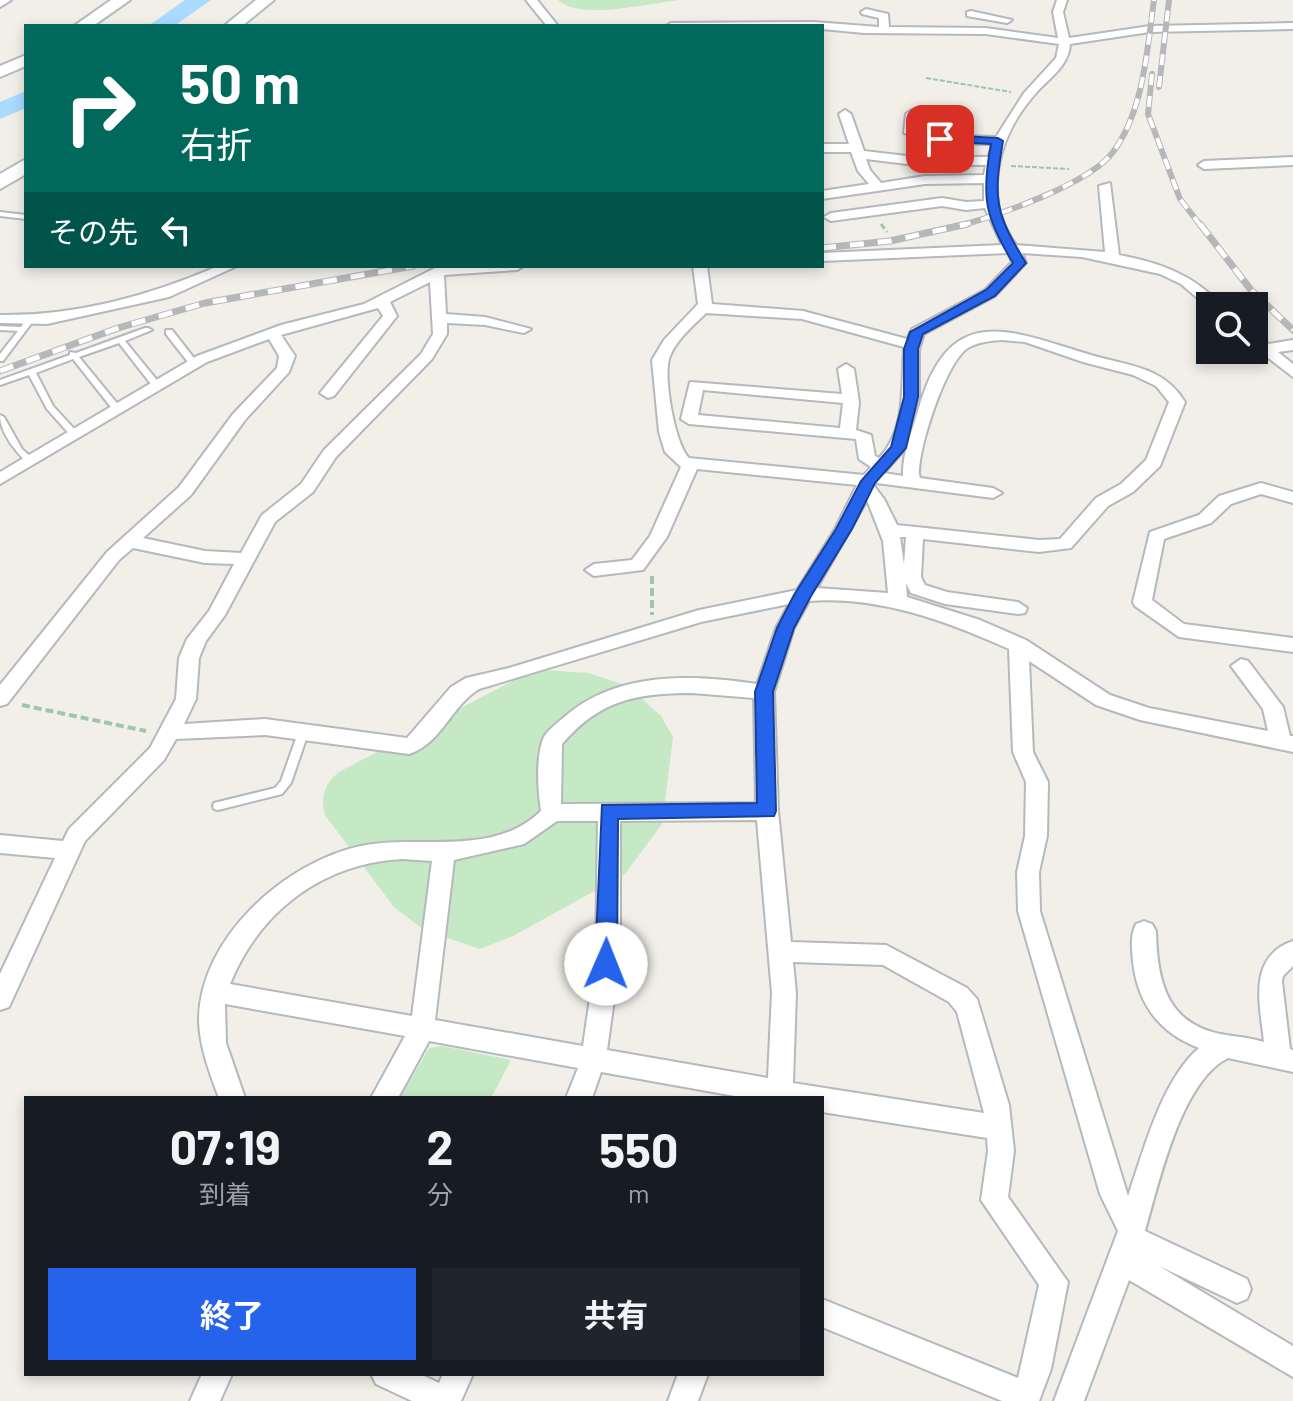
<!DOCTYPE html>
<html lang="ja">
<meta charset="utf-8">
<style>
body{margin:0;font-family:Barlow,"Noto Sans JP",sans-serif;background:#20242c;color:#f1f3f6;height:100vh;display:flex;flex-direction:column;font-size:30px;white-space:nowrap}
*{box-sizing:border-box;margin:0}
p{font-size:26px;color:#9ea1a6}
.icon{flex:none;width:44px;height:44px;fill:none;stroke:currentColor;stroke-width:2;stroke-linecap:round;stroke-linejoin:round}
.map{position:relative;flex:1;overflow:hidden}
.side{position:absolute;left:24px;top:1096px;width:800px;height:280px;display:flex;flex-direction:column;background:#171b24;border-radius:0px;box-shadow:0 4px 12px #0003}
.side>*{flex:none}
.banner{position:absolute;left:24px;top:24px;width:800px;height:244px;border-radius:0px;box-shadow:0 4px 12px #0003;background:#00695c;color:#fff;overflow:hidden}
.fabs{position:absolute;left:1196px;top:292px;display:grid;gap:16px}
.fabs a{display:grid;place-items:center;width:72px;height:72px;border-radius:0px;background:#171b24;box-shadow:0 4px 12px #0003;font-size:40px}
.pin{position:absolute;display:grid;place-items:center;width:68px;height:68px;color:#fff;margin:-34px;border-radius:16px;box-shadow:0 4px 12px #0006}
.me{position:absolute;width:88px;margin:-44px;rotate:1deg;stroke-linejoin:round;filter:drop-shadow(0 0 6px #0008)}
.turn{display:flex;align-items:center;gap:28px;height:168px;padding:0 24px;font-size:36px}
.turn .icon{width:104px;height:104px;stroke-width:2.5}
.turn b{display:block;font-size:56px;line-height:68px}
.then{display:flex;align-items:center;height:76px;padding:0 24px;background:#0003;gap:16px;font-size:30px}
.eta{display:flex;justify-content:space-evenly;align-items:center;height:136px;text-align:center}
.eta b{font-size:48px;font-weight:700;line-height:56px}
.cta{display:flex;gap:16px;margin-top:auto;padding:16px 24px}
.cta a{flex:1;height:92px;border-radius:0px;background:#2563eb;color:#fff;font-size:32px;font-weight:700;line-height:92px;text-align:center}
.cta a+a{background:#20242c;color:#f1f3f6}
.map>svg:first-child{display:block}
.green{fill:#c5e8c5}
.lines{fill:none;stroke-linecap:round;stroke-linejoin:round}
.river{fill:#aadaff;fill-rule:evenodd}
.lane-casing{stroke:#b5b8bc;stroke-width:4}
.street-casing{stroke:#b5b8bc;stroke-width:4}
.secondary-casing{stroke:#b6babf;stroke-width:4}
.path-far2{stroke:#9cc7a9;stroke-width:2;stroke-dasharray:5 2;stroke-linecap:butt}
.path-far1{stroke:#9cc7a9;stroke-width:3;stroke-dasharray:6 3;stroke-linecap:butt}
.path{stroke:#9cc7a9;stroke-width:4;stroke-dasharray:8 4;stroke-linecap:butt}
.lane{fill:#fff;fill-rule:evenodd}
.street{fill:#fff;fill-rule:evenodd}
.secondary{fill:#fff;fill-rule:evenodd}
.rail-far1-casing{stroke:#b6b7b8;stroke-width:6}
.rail-casing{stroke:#b6b7b8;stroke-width:7}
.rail-far1{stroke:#fff;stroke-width:4;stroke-dasharray:11;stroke-linecap:butt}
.rail{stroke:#fff;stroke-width:5;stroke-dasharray:14;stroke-linecap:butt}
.route{fill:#2563eb;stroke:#184099;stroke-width:2}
</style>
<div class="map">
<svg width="1293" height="1401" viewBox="0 0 1293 1401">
<rect width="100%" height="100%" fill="#f1efe8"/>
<g class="green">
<path d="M558 0H679C650 3 579 21 558 0Z"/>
<path d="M544 670 588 673 628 686 661 716 673 737 662 824 625 874 513 936 480 949 424 930 394 907 325 815C320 798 325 783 339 772L524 675Z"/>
<path d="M442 1046 511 1060 491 1098H400L429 1048Z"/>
</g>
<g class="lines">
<g class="river">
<path d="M185 0H211L174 26H148Z"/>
<path d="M26 91V108L0 119V102Z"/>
</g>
<defs>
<g id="lane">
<path d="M0 212 26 215V219L0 216Z"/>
<path d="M26 319H32L33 321 3 361H0V354L18 331 0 330V326L21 327Z"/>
<path d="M145 328H148L152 330 125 341 160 384V388H154L119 343 79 357 120 407V411H114L73 359 36 373 53 406 78 433V437H72L47 409 29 375 0 385V380L70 355V352L76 353Z"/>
<path d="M166 330H172L197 362V366H191L166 334Z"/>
<path d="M0 415 4 417 22 449 33 459V463H27C15 450 0 433 0 415Z"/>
<path d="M303 729 307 730 308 733 291 783 282 794 218 810 214 809 213 806 214 803 275 788 281 781 298 733 299 730Z"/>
</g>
<g id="street">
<path d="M0 0H11L0 7Z"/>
<path d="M526 0H537L558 26H547Z"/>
<path d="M1057 0H1067L1063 12 1069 38 1150 26 1293 23V29L1150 32 1070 44C1069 66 1049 78 1036 93 998 135 981 197 1016 245L1105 252 1099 186 1110 183 1119 255C1158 262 1195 275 1222 306H1210V309L1181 284 1160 274 1082 257 1022 253 1026 263 995 296 924 334 919 349V397L906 448 884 473 903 476C902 454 912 432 918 411 949 300 1008 330 1091 355 1128 366 1163 366 1185 402L1160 466 1133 492 1108 506 1071 548 1039 552 923 539 921 577 925 585 947 592 1018 602 1027 608 1025 613 1018 614 945 604 911 593 906 583 907 597 980 620 1026 640 1110 695 1149 708 1268 731 1263 709 1231 666 1241 659 1248 661 1283 707 1290 736H1293V752L1140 720 1096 705 1029 661 1033 752 1048 782 1047 836 1039 872 1040 911 1128 1196C1143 1152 1162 1079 1199 1048 1159 1033 1138 1004 1133 962 1132 950 1130 935 1136 924L1144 921 1152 924 1156 931C1157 982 1167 1026 1226 1035 1239 1037 1251 1038 1264 1042 1260 1004 1247 957 1293 941V966L1283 976 1282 982 1290 1049 1293 1050V1072L1228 1058C1181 1081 1159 1183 1145 1231L1247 1279 1251 1289 1247 1299 1237 1303 1159 1266 1293 1346V1377L1129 1280 1084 1401H1054L1118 1231 1100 1194 1018 911 1017 872 1025 836 1026 782 1013 752 1009 649C946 621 880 596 809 601L794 628 774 692 778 811 791 942 886 945 967 988 977 999 1009 1105 1014 1151 1008 1197 1068 1282 1051 1369 1039 1401H1002L822 1327V1299L1018 1378 1039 1285 981 1200 988 1151 987 1138 822 1112V1098H746L601 1072 592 1098H566L578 1068 429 1041 398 1098H371L405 1036 225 1004 226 1043 245 1098H219C210 1074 200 1048 199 1022 198 939 285 862 361 846 420 834 493 858 541 811 538 791 536 762 542 742 544 733 555 725 562 719 615 671 690 674 757 684L776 628 789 604 701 622 479 689C451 706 441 744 409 754L265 735 176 739 164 760 85 841 9 1007 0 1010V974L55 858 0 853V835L63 841 69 829 150 748 176 699 179 658 187 639 209 611 234 564 205 563 133 548 119 560 7 704 0 706V685L107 552 179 487 233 414 277 368 279 356 269 339 207 362 0 484V472L197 356 281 325 364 304 437 267 524 266 517 270 444 275 446 314 485 317 531 329 524 333 485 325 447 323V334L432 359 336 457 313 492 275 522 225 615 206 641 199 658 196 699 184 724 265 719 407 738 451 687 466 678 509 668 699 610 797 590 835 529 857 485 697 469 667 537 643 570 594 576 585 570 594 564 632 560 650 536 681 467 665 452 659 432 652 360 664 340 698 304 693 266H707L712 304 803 311 907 339 912 329 985 290 1012 262 1008 253 822 261V253L1002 245 985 208 966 210 942 206 831 221 824 217 831 213 942 198 966 202 984 201V183L925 184 822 199V191L869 184 858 171 851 152H822V144H849L839 114 845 110 851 114 864 151 907 156 988 157 993 144 940 143 904 133 906 114 912 110 918 114 915 128 941 135 996 137 1024 93 1056 58 1059 44 986 34 864 33 822 29V26H666L671 23 814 22 879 27V18L862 14 861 12 866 9 888 14 889 27 986 28 1058 38 1053 12ZM866 159 907 164 986 165 984 175 925 176 881 183 870 170ZM430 282 433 334 421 354 324 450 301 484 262 515 241 553 205 551 143 538 191 495 245 420 289 372 295 356 281 335 378 308 383 316 320 393 328 398 334 396 397 316 390 302ZM706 313 802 319 904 347C901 385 907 429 879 458L875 456 871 435 856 430 859 402 854 369 846 364 838 369 842 394 690 382 681 419 689 424 856 439 859 459 871 467 864 475 689 458C675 445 662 374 670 356 677 339 693 326 706 313ZM1002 340 1025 342 1083 362 1133 375 1156 386 1169 402 1146 460 1121 484 1096 498 1060 539 1039 540 897 525 884 499 874 486 876 483 993 498 1002 493 993 488 920 478 919 474C919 446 944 369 965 350 975 342 990 341 1002 340ZM703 390 843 403 840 428 698 415ZM867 500 883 541 888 593 817 588ZM900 537H906L904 564ZM692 693 754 698 756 803 561 804 562 744C599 700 637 693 692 693ZM757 820 772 993 768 1078 607 1050 620 957V821ZM557 821H598L596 957 583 1046 435 1020 454 860 524 844ZM402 859 432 861 412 1016 230 984C260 910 324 863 402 859ZM793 962 883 965 949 1002 957 1012 984 1113 793 1083 796 993Z"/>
<path d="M971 11 1012 20 1007 23 967 16V12Z"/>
<path d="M1293 157V165L1204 169 1198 165 1204 161Z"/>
<path d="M218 266H237L169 297 47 324 0 323V315C76 316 149 296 218 266Z"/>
<path d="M1254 335 1269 344 1293 340V350L1278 352 1293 364V377L1254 347Z"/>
<path d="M1261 483 1293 492V503L1261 494 1231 504 1211 523 1164 539 1152 600 1184 624 1293 638V652L1179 637 1135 606 1133 602 1150 532 1199 515 1219 496Z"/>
<path d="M202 1374H232L220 1401H190Z"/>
<path d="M371 1374H420L439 1383 443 1374H473L461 1401H412L376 1384Z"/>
<path d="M678 1374H708L698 1401H668Z"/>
</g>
<g id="secondary">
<path d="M111 0H130L93 26H74Z"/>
<path d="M256 0H274L242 26H224Z"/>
<path d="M26 55V66L0 77V66Z"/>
<path d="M26 159V174L0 189V174Z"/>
</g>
</defs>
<use href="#lane" class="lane-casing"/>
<use href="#street" class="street-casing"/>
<use href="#secondary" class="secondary-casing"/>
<g class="path-far2">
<path d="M926 78 1011 92"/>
<path d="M1011 166 1069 169"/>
</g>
<path class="path-far1" d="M881 224 887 232"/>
<g class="path">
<path d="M652 576V615"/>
<path d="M22 705 146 731"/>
</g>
<use href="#lane" class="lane"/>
<use href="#street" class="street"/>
<use href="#secondary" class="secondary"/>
<defs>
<g id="rail-far1">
<path d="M1152 74 1148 114 1180 199 1201 226"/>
<path d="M1159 87 1169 0"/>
<path d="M960 226C998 215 1090 184 1113 152 1144 110 1147 50 1154 0"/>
</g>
<g id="rail">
<path d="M1200 224 1251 290 1293 330"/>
<path d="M822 248 890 241 967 224"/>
<path d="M0 371 118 328 205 303 413 266"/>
</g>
</defs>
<use href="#rail-far1" class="rail-far1-casing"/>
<use href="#rail" class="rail-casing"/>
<use href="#rail-far1" class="rail-far1"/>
<use href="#rail" class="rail"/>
</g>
<path class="route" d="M940 135 998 138 1003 141C993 199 995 213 1026 263L995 296 923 334 918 349V397L906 448 875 483 852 529 811 596 794 628 773 692 776 811 774 816 618 819 617 964 613 971H598L595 964 602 805 757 803 755 692 777 628 794 595 836 529 861 481 891 447 904 397V349L910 332 986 290 1013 263C985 217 981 197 991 144L936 141Z"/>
</svg>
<div class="fabs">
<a><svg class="icon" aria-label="search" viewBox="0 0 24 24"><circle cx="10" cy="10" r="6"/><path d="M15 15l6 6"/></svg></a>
</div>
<div class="pin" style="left:940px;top:139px;background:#d93025"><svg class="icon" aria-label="arrive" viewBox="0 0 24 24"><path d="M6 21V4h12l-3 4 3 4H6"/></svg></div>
<svg class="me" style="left:606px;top:964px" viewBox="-20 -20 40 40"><circle r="19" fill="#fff"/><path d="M0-13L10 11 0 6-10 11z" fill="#2563eb"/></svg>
<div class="banner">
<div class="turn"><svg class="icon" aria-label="right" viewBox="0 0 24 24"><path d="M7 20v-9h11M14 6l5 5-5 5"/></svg><div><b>50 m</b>右折</div></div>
<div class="then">その先<svg class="icon" aria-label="left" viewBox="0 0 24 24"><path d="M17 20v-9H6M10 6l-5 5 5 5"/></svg></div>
</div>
<section class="side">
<div class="eta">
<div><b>07:19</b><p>到着</p></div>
<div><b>2</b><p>分</p></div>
<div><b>550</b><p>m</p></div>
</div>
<div class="cta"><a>終了</a><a>共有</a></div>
</section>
</div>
